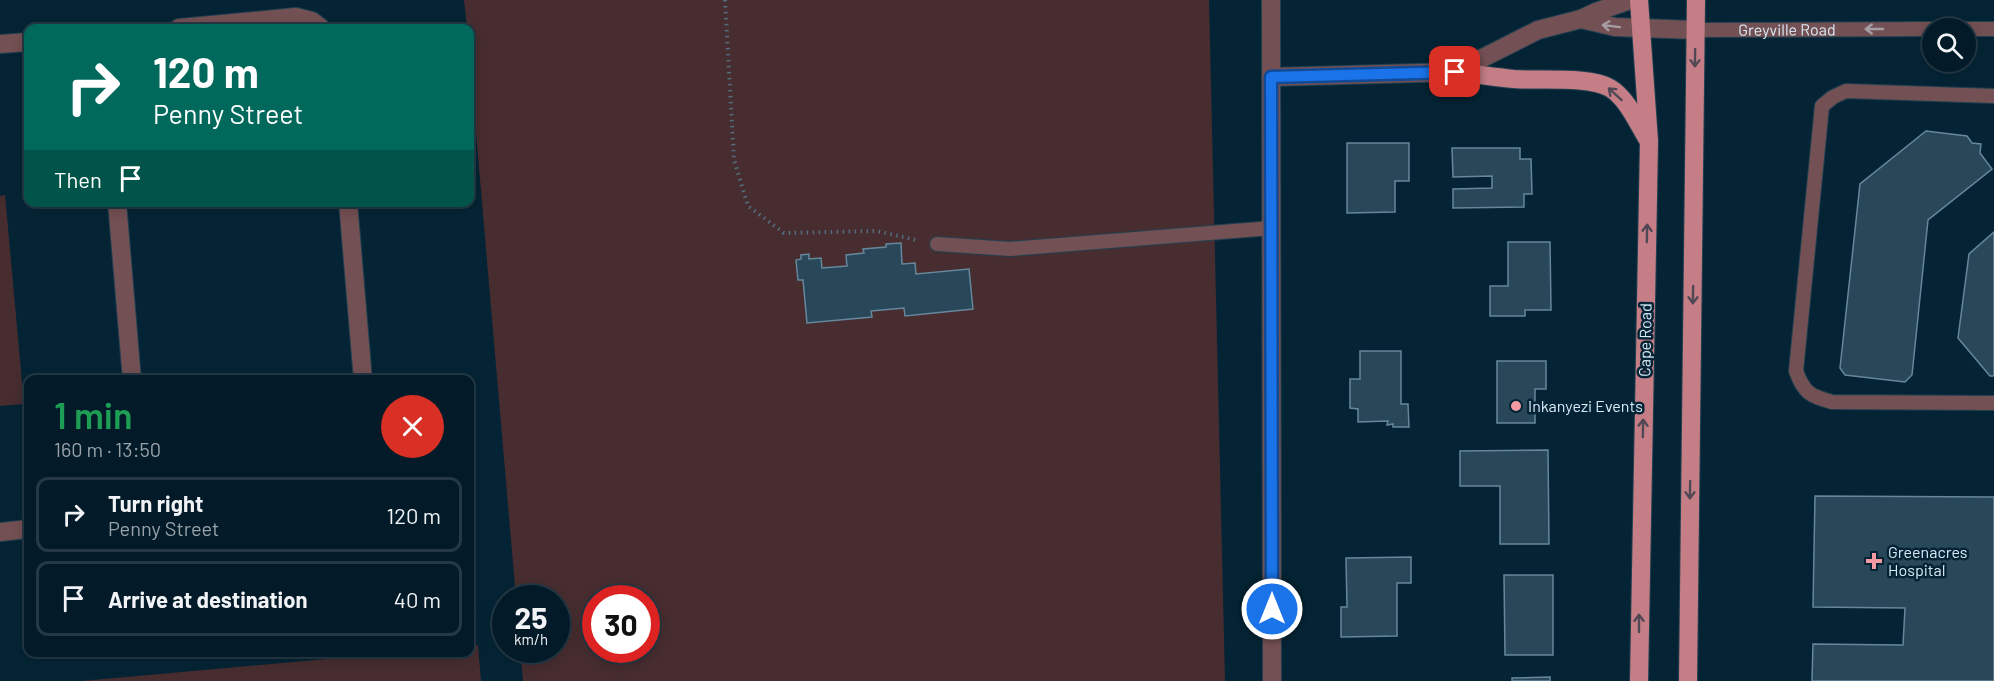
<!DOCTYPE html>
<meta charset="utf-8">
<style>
body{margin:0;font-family:Barlow,sans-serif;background:#0d2430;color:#f1f3f6;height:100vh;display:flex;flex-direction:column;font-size:22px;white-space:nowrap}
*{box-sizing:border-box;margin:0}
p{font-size:20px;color:#97a1a8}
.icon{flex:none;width:33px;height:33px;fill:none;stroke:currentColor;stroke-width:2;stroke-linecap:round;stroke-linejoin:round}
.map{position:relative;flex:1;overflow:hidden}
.sheet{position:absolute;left:24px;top:375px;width:450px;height:282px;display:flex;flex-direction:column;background:#031b28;border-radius:12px;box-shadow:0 3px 15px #0003,0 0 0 2px #243945}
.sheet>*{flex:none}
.hud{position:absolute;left:24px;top:24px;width:450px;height:183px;border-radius:12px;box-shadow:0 3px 15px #0003,0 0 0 2px #243945;background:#00695c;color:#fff;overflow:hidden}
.controls{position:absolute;left:1922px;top:18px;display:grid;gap:12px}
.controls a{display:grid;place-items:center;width:54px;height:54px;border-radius:50%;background:#031b28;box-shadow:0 3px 15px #0003,0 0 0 2px #243945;font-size:30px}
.speed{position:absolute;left:492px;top:585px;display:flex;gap:12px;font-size:30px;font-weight:700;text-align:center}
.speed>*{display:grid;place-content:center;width:78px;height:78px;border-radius:50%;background:#031b28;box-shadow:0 3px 15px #0003,0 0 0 2px #243945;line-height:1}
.speed small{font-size:15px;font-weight:400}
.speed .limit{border:9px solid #d22;background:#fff;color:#111}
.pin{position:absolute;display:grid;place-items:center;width:51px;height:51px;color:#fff;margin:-26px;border-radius:12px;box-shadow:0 3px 9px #0006}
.me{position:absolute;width:66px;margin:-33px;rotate:0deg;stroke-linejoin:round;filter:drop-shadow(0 0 4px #0008)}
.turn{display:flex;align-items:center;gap:21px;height:126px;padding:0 30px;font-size:27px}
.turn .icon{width:78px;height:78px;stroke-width:2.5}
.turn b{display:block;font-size:42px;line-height:51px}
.then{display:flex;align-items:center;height:57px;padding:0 30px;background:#0003;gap:12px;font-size:22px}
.round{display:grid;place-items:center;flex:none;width:63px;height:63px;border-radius:32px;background:#0d2430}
.summary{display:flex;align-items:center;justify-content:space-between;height:102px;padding:0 30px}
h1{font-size:36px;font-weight:600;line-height:45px;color:#1e9e55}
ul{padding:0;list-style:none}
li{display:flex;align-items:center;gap:18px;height:75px;margin:0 12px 9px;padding:0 18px;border:3px solid #243945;border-radius:12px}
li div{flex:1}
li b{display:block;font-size:22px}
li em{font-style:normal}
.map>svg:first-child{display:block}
.green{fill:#472d30;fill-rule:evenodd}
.building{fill:#284759;stroke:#66879b;stroke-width:1.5}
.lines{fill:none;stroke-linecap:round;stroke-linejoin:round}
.lane-casing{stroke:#224050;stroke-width:16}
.street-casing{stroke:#224050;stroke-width:20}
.primary-casing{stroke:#224050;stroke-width:20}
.path{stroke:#536d7d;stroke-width:4;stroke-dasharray:1.5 4.5;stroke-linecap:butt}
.lane{stroke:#735053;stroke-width:14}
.street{stroke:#735053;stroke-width:18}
.primary{stroke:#c57e85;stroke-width:18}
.oneway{stroke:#a69da4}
.oneway2{stroke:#514855}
.route-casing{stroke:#114b97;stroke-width:15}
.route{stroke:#1a73e8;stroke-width:10}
.poi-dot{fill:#f49aa3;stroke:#042435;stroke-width:2}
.labels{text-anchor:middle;stroke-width:5;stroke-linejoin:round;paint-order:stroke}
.street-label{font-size:16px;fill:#d9eaf6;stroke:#042435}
.poi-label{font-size:16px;fill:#d9eaf6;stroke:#042435;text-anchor:start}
</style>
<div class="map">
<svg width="1994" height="681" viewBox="0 0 1994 681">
<rect width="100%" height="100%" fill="#042435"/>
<g class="green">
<path d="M464 0H1209L1225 681H523L520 650H556V598H516L470 63V28H467ZM596 598H646V650H596Z"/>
<path d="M5 195 24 404 0 406V196Z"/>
<path d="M478 645 481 681H82L393 653 470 652V646Z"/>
</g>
<g class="building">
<path d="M1926 131 1967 136 1972 143 1981 144 1980 153 1992 169 1928 220 1912 375 1905 382 1845 375 1840 368 1860 184Z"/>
<path d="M1347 143H1409V181H1395V212L1347 213Z"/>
<path d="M1452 148H1520V159H1531L1532 194H1524V207L1453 208V189L1492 188V176L1453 177Z"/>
<path d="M1994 232V376H1990L1958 338 1969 254Z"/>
<path d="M1508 242H1550L1551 310H1525V316H1490V286H1508Z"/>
<path d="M901 243 902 264 915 263 916 274 969 269 973 309 905 316 904 308 871 311 872 317 807 323 803 280H798L796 260 801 259V255L809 254V259L821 258 822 268 847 266 846 255 864 253 863 249 886 247V244Z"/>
<path d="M1360 351H1401V404H1408L1409 427H1393V424L1387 425 1388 421 1358 422V409L1350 408V379H1360Z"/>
<path d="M1497 361H1546V389H1535V423H1497Z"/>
<path d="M1548 450 1549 544H1500V486H1460V451Z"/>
<path d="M1815 496 1994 497V681H1812L1813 644 1903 645 1905 608 1813 607Z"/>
<path d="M1411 557V583H1397V636L1341 637V607H1347L1346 558Z"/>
<path d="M1504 575H1553V655H1505Z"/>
<path d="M1550 677V681H1512V678Z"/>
</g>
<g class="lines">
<defs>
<g id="lane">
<path d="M1965 29H1994"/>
<path id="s1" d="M1695 30 1932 29"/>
<path d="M1994 96 1846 91 1833 97 1822 106 1796 371C1804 393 1810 396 1832 402L1994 403"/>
<path d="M937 244 1010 249 1272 228"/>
</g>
<g id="street">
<path d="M1271 0 1272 681"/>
<path d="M1581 19 1615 27 1695 30"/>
<path d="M179 28 296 17 312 21 321 28"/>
<path d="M0 44 28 42"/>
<path d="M1271 77 1455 72 1538 30 1581 19 1596 12 1630 0"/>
<path d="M117 202 132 380"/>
<path d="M348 202 363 380"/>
<path d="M0 532 28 529"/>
</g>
<g id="primary">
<path d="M1639 0 1649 141 1639 681"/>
<path d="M1455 72C1475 74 1494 77 1514 79 1540 81 1589 76 1610 88 1627 98 1638 124 1648 140"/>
<path d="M1688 681 1696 0"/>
</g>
</defs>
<use href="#lane" class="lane-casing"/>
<use href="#street" class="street-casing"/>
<use href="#primary" class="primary-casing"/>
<path class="path" d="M725 0 734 160 748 206 784 233 877 231 916 240"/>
<use href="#lane" class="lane"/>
<use href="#street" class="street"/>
<use href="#primary" class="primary"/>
</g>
<defs><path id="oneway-shaft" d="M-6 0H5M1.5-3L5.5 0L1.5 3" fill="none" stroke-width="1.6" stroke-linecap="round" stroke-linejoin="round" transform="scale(1.5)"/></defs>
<g class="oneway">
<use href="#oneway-shaft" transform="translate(1611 26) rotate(-173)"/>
<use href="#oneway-shaft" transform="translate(1874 29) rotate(180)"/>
</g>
<g class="oneway2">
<use href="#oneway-shaft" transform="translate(1695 58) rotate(91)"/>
<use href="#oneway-shaft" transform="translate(1615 94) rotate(-138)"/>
<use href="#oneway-shaft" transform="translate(1647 233) rotate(-89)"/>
<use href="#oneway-shaft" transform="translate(1693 295) rotate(91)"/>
<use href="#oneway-shaft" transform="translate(1643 428) rotate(-89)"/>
<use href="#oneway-shaft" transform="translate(1690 490) rotate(91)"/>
<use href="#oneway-shaft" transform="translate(1639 623) rotate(-90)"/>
</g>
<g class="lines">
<defs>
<path id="route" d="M1272 609 1271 77 1455 72"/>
</defs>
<use href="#route" class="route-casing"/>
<use href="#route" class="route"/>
</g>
<g class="poi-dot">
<circle cx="1516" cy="406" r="6"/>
<path d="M1871 552h6v6h6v6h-6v6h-6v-6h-6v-6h6z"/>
</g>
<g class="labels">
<g class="street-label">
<text dy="6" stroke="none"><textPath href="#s1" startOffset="92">Greyville Road</textPath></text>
<text transform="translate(1645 340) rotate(-89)" y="6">Cape Road</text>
</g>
<g class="poi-label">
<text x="1528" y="412">Inkanyezi Events</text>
<text x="1888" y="558">Greenacres<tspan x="1888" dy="18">Hospital</tspan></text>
</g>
</g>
</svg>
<div class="controls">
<a><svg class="icon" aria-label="search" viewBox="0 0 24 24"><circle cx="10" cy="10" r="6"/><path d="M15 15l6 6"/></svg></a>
</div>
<div class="speed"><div>25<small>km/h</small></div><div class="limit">30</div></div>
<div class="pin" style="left:1455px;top:72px;background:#d93025"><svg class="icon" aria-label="arrive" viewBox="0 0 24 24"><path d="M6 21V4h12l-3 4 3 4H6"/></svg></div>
<svg class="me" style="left:1272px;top:609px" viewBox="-20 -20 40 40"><circle r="17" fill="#1a73e8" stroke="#fff" stroke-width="3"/><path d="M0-11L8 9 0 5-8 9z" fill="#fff"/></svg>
<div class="hud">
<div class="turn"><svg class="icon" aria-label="right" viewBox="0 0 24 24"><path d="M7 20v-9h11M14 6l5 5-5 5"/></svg><div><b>120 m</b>Penny Street</div></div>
<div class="then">Then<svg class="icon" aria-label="arrive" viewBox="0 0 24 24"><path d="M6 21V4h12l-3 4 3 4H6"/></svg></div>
</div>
<section class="sheet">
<div class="summary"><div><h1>1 min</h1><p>160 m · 13:50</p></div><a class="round" style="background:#d93025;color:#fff"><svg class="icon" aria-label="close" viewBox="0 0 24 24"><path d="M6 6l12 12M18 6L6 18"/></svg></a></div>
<ul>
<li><svg class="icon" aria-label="right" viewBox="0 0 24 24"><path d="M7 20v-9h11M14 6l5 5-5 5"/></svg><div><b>Turn right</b><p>Penny Street</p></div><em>120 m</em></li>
<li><svg class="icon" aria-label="arrive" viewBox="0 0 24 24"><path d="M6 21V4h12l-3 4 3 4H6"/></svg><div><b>Arrive at destination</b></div><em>40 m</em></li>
</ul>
</section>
</div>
